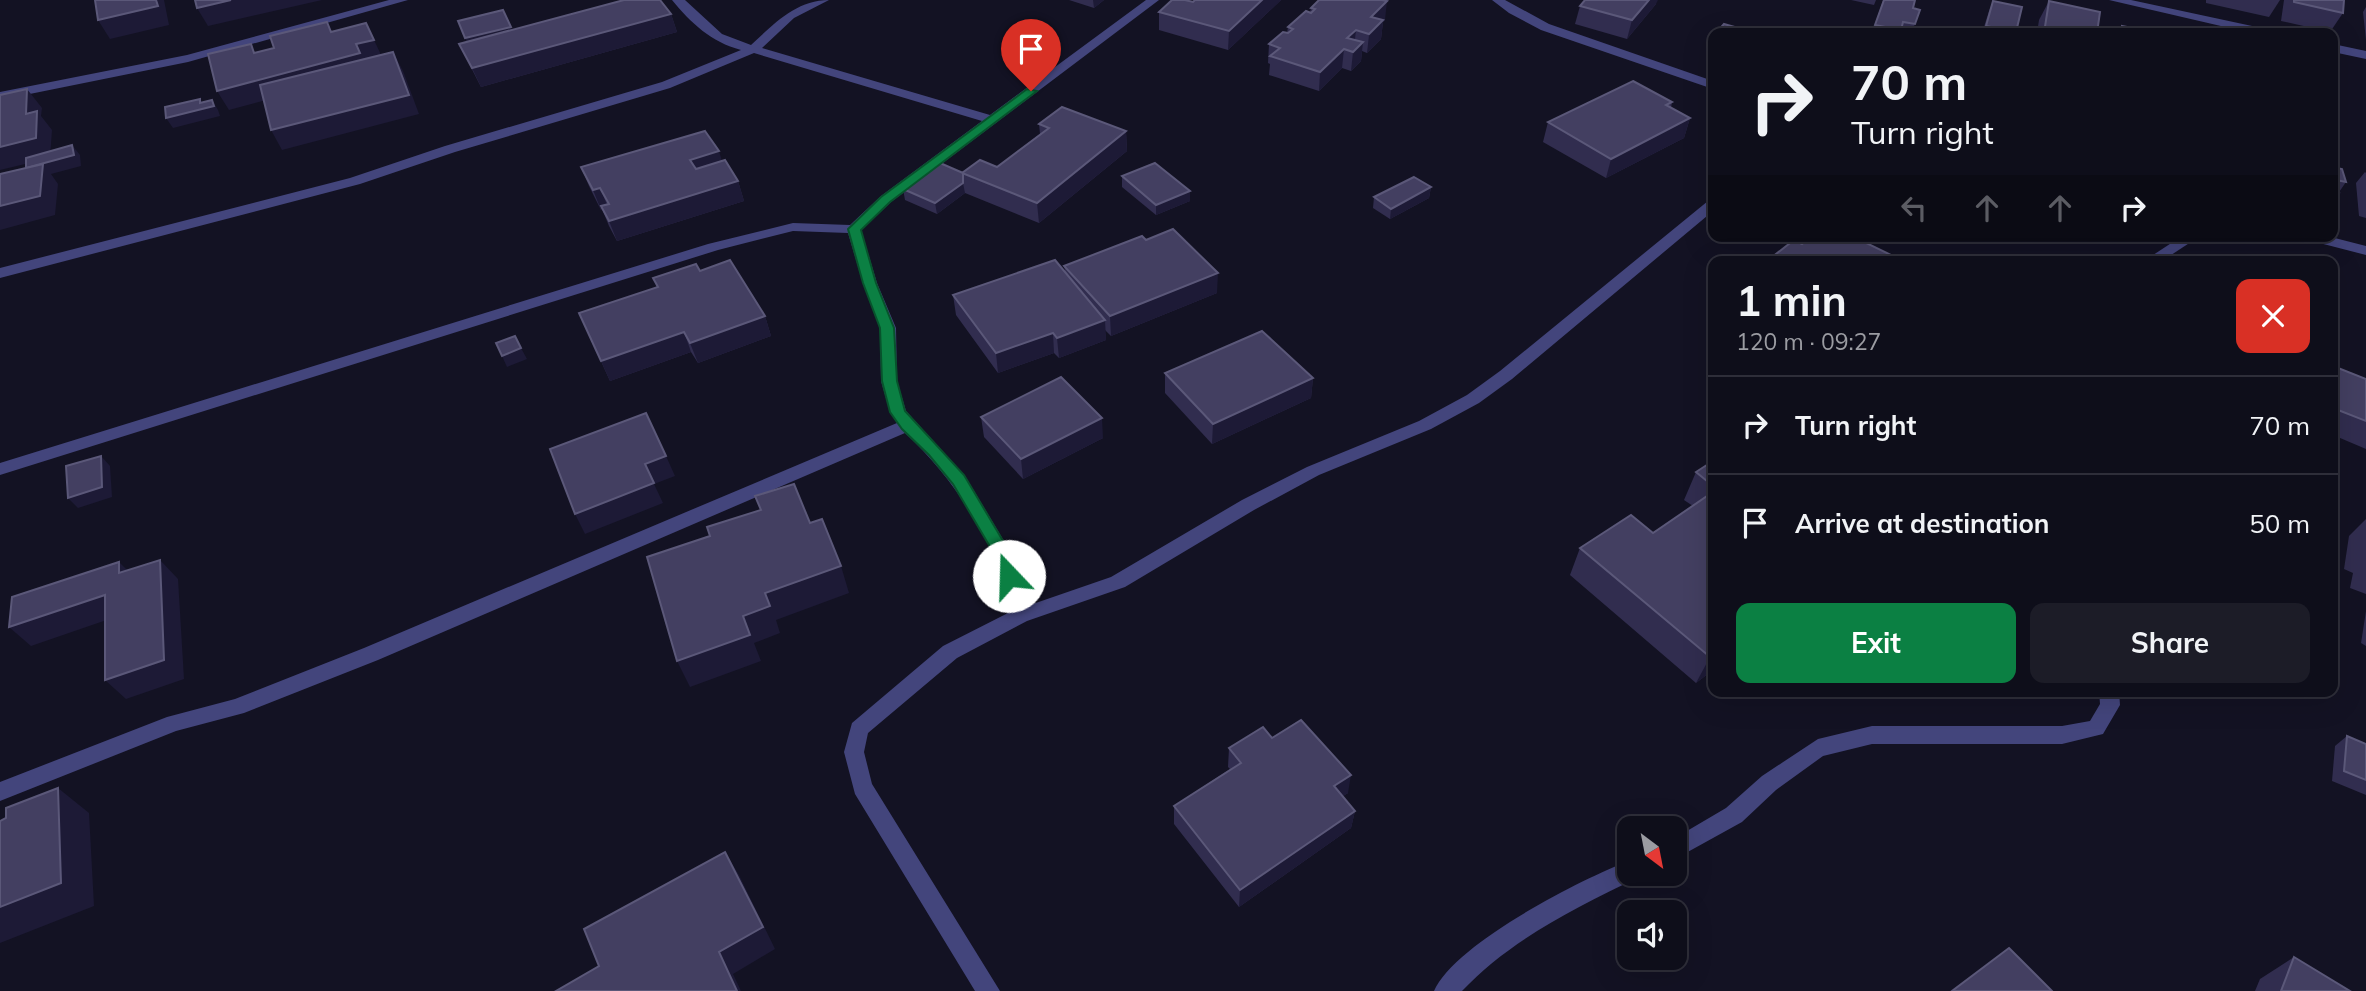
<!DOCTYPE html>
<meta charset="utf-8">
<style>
body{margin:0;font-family:Mulish,sans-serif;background:#1c1c27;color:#f1f3f6;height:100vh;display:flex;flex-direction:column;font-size:26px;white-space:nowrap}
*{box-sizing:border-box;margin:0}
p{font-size:23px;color:#9b9ca2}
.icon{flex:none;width:38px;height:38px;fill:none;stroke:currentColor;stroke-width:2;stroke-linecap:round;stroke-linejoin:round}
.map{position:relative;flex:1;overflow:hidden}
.sheet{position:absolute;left:1708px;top:256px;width:630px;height:441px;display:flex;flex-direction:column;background:#0e0e1a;border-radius:14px;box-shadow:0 7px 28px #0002,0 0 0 2px #2e2e39}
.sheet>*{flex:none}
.top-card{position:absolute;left:1708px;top:28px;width:630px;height:214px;border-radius:14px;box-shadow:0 7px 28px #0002,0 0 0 2px #2e2e39;background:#0e0e1a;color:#f1f3f6;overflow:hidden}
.needle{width:46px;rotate:148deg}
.controls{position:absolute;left:1617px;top:816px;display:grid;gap:14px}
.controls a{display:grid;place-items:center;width:70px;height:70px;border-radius:14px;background:#0e0e1a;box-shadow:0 7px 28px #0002,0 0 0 2px #2e2e39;font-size:35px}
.pin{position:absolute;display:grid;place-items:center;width:60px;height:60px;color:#fff;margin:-72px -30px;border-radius:50% 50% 50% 0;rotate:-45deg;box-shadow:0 0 7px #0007}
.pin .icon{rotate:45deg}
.me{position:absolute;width:77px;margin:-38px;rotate:339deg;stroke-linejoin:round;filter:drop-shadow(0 0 5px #0008)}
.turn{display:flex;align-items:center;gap:24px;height:147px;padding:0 28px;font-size:32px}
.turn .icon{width:91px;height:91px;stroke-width:2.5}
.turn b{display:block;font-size:49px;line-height:60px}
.lanes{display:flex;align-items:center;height:66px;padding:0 28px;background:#0003;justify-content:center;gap:35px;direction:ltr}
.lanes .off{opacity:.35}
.round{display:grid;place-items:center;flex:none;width:74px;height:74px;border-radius:14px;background:#1c1c27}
.headline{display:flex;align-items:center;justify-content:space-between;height:119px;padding:0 28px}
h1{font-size:42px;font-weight:700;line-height:52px}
.button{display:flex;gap:14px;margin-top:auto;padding:14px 28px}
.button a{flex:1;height:80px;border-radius:14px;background:#0b8043;color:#fff;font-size:28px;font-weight:700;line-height:80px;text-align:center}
.button a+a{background:#1c1c27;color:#f1f3f6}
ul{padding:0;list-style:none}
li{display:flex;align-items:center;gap:21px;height:98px;padding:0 28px;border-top:2px solid #2e2e39}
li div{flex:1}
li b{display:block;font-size:26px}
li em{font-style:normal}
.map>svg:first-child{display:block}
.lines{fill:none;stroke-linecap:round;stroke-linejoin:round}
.minor{fill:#43457c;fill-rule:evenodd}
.wall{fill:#312d4f}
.shaded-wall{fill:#1d1a36}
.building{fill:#433f61;stroke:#5b5879;stroke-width:2}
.route{fill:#0b8043;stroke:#07532c;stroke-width:2}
</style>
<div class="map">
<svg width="2366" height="991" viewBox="0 0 2366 991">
<rect width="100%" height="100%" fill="#131223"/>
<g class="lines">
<g class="minor">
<path d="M389 0H408L188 62 0 100V92L187 55Z"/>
<path d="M672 0H685L722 34 751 45C774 24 796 0 829 0L794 18 762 48 990 115 1146 0H1159L891 202 861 230 877 283 896 328 897 381 906 411 965 476 1013 556 1027 606 1111 577 1242 500 1307 467 1419 421 1467 395 1500 371 1708 201 1713 200V211L1512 379 1479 403 1431 429 1319 475 1254 510 1125 587 1027 621 957 658 868 733 864 752 872 784 1000 991H975L855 794 844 752 852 723 943 646 1010 612C1005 594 1002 572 994 555 972 509 942 467 905 433L378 660 244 713 176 731 0 801V782L167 717 235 699 364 648 897 423 890 412 881 381 880 328 863 283 848 233 793 231 718 250 0 475V463L708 244 793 223 850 225 881 196 982 121 754 53 670 88 455 152 360 184 0 278V268L350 178 445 146 662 82 741 50C711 42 691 23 672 0Z"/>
<path d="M1492 0H1505L1549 24 1713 81V89L1541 30 1509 13Z"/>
<path d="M2109 0H2131L2266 29 2272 33H2251Z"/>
<path d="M2333 44 2366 51V59L2333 52Z"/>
<path d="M2182 236H2200L2162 261H2144Z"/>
<path d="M2302 236H2327L2366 246V255L2304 239Z"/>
<path d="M2099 691H2119L2120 705 2103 734 2062 744H1872L1823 756 1776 790 1742 822 1675 859V838L1726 808 1762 776 1818 739 1872 726H2062L2090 721 2100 704Z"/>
<path d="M1629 861V873H1639L1637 878C1575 908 1510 940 1462 991H1434C1454 944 1581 879 1629 861Z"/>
</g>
</g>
<g class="wall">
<path d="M1069 0H1104L1094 8Z"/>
<path d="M1281 0 1228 50 1159 30V12L1193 2Z"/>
<path d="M1851 0H1876L1874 5Z"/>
<path d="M1883 0 1913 8 1915 24 1911 33 1900 32V33H1872Z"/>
<path d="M2206 0H2280L2269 17 2206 3Z"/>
<path d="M2284 0H2344L2343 13 2330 32 2281 21Z"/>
<path d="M1993 1 2022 7 2015 33H1982L1989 11Z"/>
<path d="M2049 1 2097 33H2037L2039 20Z"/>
<path d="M1656 4 1627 39 1575 24 1580 6Z"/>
<path d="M2366 7V40L2363 12Z"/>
<path d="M1311 8 1385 20 1383 22 1381 39 1367 53 1362 51 1361 61 1351 71 1342 68 1319 91 1269 75 1270 64 1268 63 1269 44 1287 33 1288 27 1310 12Z"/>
<path d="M671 14 677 32 481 87 459 44 512 30Z"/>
<path d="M1713 36V51L1708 49 1711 39Z"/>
<path d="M1672 102 1671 108 1690 118 1684 138 1606 178 1543 142 1548 122Z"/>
<path d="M1039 124 1126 131 1127 151 1039 223 965 193 937 214 905 200 903 189 963 173 997 167 1040 134Z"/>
<path d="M2333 151 2337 168 2346 182 2333 201Z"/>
<path d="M581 167 738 181 744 201 617 241 609 226 602 209 601 210 589 186Z"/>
<path d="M2365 172 2366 173V218L2359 216 2356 183Z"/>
<path d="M1122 176 1190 201 1156 215 1122 187Z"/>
<path d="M1431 187 1429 198 1390 219 1373 208 1374 197Z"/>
<path d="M1146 240 1217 293 1111 336 1105 330 1106 340 1059 358 1054 353 998 373 956 315 953 295 1065 271 1064 266Z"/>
<path d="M700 271 765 316 771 336 698 363 691 352 610 381 579 313 657 287 653 278Z"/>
<path d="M2333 366 2366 379V449L2333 435Z"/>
<path d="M1165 373 1313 378 1311 398 1212 444 1165 393Z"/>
<path d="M981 417 1103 438 1023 479 984 437Z"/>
<path d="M1713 461V670L1696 683 1570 575 1580 548 1653 533 1693 506 1684 500 1696 472Z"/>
<path d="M2366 519V594L2350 588 2353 573 2344 569 2349 536Z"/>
<path d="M2366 611V646L2361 643Z"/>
<path d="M2347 736 2366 744V795L2332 781 2335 746Z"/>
<path d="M1272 738 1348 793 1343 796 1355 811 1351 828 1239 907 1174 824V806L1230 769 1228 767 1229 748Z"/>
<path d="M2294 957 2350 991H2255L2260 979Z"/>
</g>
<g class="shaded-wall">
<path d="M156 0H164L169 25 110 39 98 20Z"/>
<path d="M231 0H322L208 26 197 8Z"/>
<path d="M1093 0H1104L1094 8Z"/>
<path d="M1262 0H1281L1228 50 1229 31Z"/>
<path d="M1649 0H1658L1656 4 1627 39 1632 20Z"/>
<path d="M1387 1 1385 20 1383 22 1381 39 1367 53 1371 17Z"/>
<path d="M671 14 677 32 481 87 472 68Z"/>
<path d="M366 23 383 59 370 72 229 110 217 91 356 44Z"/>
<path d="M511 27 515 37 469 48 465 38Z"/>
<path d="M1356 30 1354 48 1347 38Z"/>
<path d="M1363 42 1361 61 1351 71 1353 52Z"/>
<path d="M1344 49 1342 68 1319 91 1320 72Z"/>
<path d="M393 52 403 71 419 114 282 150 271 130Z"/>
<path d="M27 89 42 108 41 116 52 130 50 158 0 170V147L26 114Z"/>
<path d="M200 99 206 108 212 100 218 110 220 116 173 128 166 118 200 103Z"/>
<path d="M1690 118 1684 138 1606 178 1611 159Z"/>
<path d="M1126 131 1127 151 1039 223 1037 203Z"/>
<path d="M72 145 80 155 81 166 51 174 58 184 55 215 0 230V206L26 168Z"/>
<path d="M719 151 725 171 697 180 690 160Z"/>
<path d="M738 181 744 201 617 241 609 221Z"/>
<path d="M963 183 965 193 937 214 935 203Z"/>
<path d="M1431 187 1429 198 1390 219 1391 209Z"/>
<path d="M600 188 608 207 601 210 593 190Z"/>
<path d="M1190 191V201L1156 215V205Z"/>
<path d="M1218 273 1217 293 1111 336 1110 316Z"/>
<path d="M765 316 771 336 698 363 690 343Z"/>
<path d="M1105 320 1106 340 1059 358 1057 338Z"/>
<path d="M684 332 691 352 610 381 601 361Z"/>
<path d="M1053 333 1054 353 998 373 996 353Z"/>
<path d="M521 348 527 359 507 367 502 356Z"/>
<path d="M1313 378 1311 398 1212 444 1213 424Z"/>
<path d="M1102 418 1103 438 1023 479 1021 459Z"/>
<path d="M101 456 110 466 112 497 78 508 68 498Z"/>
<path d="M666 456 675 476 654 484 663 503 585 534 575 514 645 464Z"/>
<path d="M160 560 178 579 184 679 126 699 105 680Z"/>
<path d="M119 562 138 581 119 573Z"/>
<path d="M841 566 849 593 776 620 780 633 754 643 761 661 690 687 677 661 765 593Z"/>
<path d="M105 595 124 614 31 646 9 627Z"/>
<path d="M1713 654V670L1696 683 1710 657Z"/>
<path d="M1351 775 1348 793 1331 804 1334 786Z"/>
<path d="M58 788 89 813 94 906 0 943V907Z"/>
<path d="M1355 811 1351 828 1239 907 1240 890Z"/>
<path d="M725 852 739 875 775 949 733 974 741 991H737L719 952Z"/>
</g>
<g class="building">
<path d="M95 0H156L158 6 98 20Z"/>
<path d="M195 0H231L197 8Z"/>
<path d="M624 0H660L671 14 472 68 459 44Z"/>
<path d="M1172 0H1185L1193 2 1195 0H1262L1229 31 1159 12Z"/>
<path d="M1319 0H1382L1387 1 1371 17 1383 20 1369 34 1356 30 1347 38 1363 42 1353 52 1344 49 1320 72 1270 56 1280 48 1269 44 1283 32 1288 33 1293 29 1288 27 1306 11 1311 13 1315 9 1311 8Z"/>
<path d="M1585 0H1649L1632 20 1580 6Z"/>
<path d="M1884 0H1915L1913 8 1920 10 1915 24 1903 22 1901 30 1875 25Z"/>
<path d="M2294 0H2344L2343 13 2294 2Z"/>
<path d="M1993 1 2022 7 2016 32 1986 26Z"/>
<path d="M2049 1 2100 12 2097 33H2044Z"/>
<path d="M503 10 511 27 465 38 458 21Z"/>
<path d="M327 22 331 32 366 23 374 40 356 44 360 53 217 91 208 54 251 44 254 53 274 48 270 36Z"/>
<path d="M1724 24 1756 33H1716Z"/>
<path d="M2122 26 2158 33H2122Z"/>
<path d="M393 52 409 95 271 130 260 85Z"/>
<path d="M1633 81 1672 102 1666 105 1690 118 1611 159 1548 122Z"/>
<path d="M27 89 26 114 37 111 36 138 0 147V95Z"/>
<path d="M200 99V103L212 100 214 106 166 118 165 107Z"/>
<path d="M1062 107 1126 131 1037 203 962 173 980 160 997 167 1049 128 1039 124Z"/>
<path d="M705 131 719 151 690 160 696 169 725 160 738 181 609 221 601 206 609 204 600 188 593 190 581 167Z"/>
<path d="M72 145 74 155 26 168V158Z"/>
<path d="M2333 151 2337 168 2342 169 2346 182 2336 180 2339 192 2333 191Z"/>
<path d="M940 163 963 173V183L935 203 903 189Z"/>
<path d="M1155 163 1190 191 1156 205 1122 176Z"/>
<path d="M43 164 40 196 0 206V174Z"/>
<path d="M1414 177 1431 187 1391 209 1374 197Z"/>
<path d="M1173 229 1218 273 1110 316 1064 266 1142 236 1146 240Z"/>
<path d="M1813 236H1852L1893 256 1887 261H1767L1794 240 1802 244Z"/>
<path d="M730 260 765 316 690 343 684 332 601 361 579 313 658 287 653 278 696 264 700 271Z"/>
<path d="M1055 260 1105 320 1057 338 1053 333 996 353 953 295Z"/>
<path d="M1262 331 1313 378 1213 424 1165 373Z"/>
<path d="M515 336 521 348 502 356 496 343Z"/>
<path d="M2333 366 2366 379V421L2333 408Z"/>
<path d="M1061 377 1102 418 1021 459 981 417Z"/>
<path d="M646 413 666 456 645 464 654 483 575 514 550 449Z"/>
<path d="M101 456 102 487 68 498 66 466Z"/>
<path d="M1713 461V486L1696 472Z"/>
<path d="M794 484 810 523 822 519 841 566 765 593 770 606 743 616 750 635 677 661 647 557 710 536 707 527 761 510 755 496Z"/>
<path d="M1713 492V654L1710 657 1580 548 1631 515 1653 533Z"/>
<path d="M160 560 164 660 105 680V595L9 627 12 597 119 562V573Z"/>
<path d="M1301 720 1351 775 1334 786 1355 811 1240 890 1174 806 1241 763 1229 748 1263 727 1272 738Z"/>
<path d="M2347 736 2366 744V780L2344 771Z"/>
<path d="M58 788 61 883 0 907V821L6 818V808Z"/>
<path d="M725 852 763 927 719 952 737 991H556L599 966 584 929Z"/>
<path d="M2009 948 2052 991H1952Z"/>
<path d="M2294 957 2350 991H2281Z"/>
</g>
<path class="route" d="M1027 89 1037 91 890 202 861 230 876 283 894 328 897 381 905 411 964 475 1012 556 1018 576 1015 581H1003L996 557 953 484 929 455 902 429 890 412 882 381 880 328 863 283 848 229 881 197Z"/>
</svg>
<div class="controls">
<a><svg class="needle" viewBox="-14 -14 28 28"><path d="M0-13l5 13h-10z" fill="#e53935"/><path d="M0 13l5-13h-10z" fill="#9b9ca2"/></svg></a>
<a><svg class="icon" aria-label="sound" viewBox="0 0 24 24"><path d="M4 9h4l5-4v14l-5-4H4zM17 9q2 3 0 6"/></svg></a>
</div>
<div class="pin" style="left:1031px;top:91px;background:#d93025"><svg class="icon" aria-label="arrive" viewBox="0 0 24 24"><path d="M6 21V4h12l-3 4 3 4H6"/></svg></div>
<svg class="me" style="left:1009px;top:576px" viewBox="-20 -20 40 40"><circle r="19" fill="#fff"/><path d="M0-13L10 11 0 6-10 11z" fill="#0b8043"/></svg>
<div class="top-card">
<div class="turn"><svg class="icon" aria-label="right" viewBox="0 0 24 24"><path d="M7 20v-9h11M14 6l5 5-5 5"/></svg><div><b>70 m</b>Turn right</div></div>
<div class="lanes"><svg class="icon off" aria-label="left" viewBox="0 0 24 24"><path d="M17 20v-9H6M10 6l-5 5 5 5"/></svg><svg class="icon off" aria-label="ahead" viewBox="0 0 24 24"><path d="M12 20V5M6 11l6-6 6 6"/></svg><svg class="icon off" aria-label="ahead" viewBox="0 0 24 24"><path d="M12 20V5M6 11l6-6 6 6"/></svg><svg class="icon" aria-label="right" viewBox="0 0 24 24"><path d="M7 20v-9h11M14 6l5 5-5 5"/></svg></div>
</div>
<section class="sheet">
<div class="headline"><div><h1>1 min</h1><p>120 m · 09:27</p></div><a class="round" style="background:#d93025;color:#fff"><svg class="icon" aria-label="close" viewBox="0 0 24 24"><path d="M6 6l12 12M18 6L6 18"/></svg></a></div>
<ul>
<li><svg class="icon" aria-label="right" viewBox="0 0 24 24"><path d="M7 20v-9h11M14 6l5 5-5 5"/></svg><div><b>Turn right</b></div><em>70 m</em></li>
<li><svg class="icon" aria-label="arrive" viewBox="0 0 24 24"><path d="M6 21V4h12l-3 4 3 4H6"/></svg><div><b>Arrive at destination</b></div><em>50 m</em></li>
</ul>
<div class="button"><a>Exit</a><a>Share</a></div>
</section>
</div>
